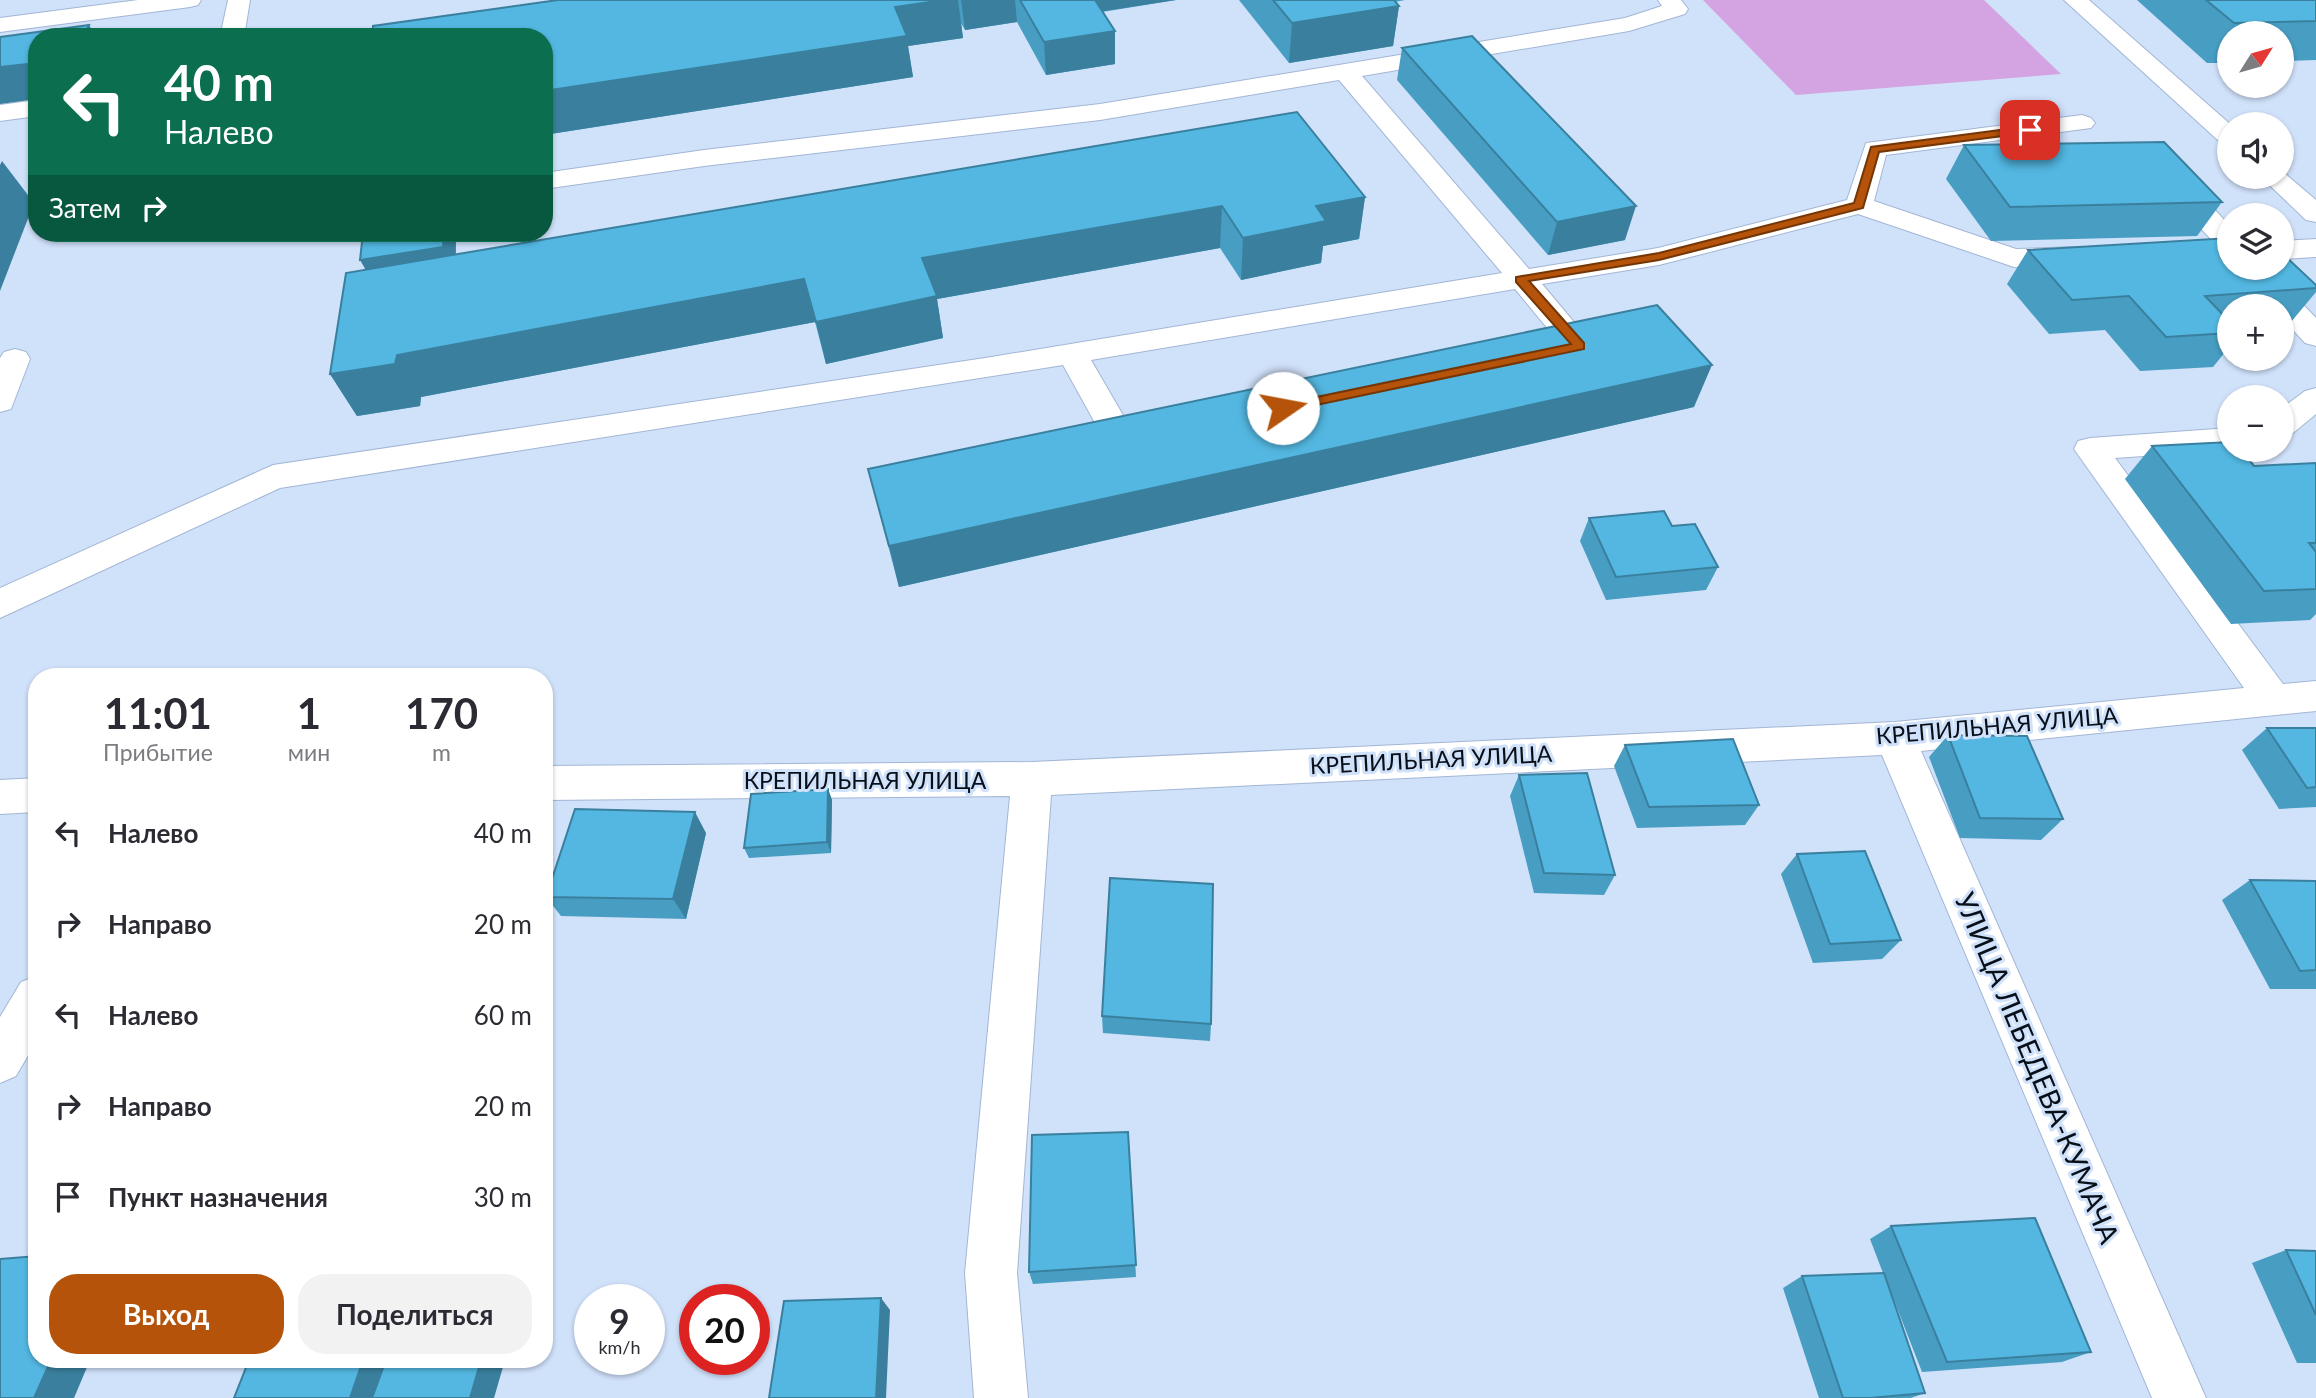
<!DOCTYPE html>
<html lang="ru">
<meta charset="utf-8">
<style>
body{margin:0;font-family:Lato,sans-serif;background:#f2f2f3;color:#2b2b33;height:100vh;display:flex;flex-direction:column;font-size:26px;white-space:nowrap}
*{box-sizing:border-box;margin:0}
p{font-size:23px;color:#7c7c81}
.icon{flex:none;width:38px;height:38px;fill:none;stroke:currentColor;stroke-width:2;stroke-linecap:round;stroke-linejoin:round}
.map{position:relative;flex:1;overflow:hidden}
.drawer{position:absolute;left:28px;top:668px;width:525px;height:700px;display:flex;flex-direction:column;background:#fff;border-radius:28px;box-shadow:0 2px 5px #0004}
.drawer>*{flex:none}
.top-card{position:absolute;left:28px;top:28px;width:525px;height:214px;border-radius:28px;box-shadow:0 2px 5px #0004;background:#0b6e4f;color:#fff;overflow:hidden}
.needle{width:46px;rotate:53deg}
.controls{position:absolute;left:2217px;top:21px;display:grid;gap:14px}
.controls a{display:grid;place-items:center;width:77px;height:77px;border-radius:50%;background:#fff;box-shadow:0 2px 5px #0004;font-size:35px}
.speed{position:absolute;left:574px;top:1284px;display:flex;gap:14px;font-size:35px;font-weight:700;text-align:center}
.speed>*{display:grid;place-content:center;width:91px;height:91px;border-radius:50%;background:#fff;box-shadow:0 2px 5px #0004;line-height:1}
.speed small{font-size:18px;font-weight:400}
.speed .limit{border:10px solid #d22;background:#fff;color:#111}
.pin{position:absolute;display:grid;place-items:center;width:60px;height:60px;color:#fff;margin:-30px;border-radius:14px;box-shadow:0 4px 10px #0006}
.me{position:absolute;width:77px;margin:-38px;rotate:78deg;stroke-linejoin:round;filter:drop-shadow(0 0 5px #0008)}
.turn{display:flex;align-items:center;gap:24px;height:147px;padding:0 21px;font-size:32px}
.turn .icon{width:91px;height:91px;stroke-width:2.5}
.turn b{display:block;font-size:49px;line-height:60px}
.then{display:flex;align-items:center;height:66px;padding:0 21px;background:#0003;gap:14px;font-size:26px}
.eta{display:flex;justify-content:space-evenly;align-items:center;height:119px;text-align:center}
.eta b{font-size:42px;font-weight:700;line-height:49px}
.cta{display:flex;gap:14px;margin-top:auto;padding:14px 21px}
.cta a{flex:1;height:80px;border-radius:28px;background:#b45309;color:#fff;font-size:28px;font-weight:700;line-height:80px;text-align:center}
.cta a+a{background:#f2f2f3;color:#2b2b33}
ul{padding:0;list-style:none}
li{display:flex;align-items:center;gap:21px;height:91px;padding:0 21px}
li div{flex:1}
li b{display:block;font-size:26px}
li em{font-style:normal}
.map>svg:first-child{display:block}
.green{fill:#d4a3e1}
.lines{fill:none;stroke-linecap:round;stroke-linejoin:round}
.minor-casing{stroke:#a2b6d5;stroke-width:2}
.minor{fill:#fff;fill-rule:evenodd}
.wall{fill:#479dc2}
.shaded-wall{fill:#3a809e}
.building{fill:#53b7e1;stroke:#3a809e;stroke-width:2}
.route{fill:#b45309;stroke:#753606;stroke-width:2}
.labels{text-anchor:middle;stroke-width:6;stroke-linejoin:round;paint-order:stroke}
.street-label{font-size:23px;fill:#080f19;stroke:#d0e1fa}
.near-street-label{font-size:28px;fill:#080f19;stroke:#d0e1fa}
</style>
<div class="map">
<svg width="2316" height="1398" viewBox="0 0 2316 1398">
<rect width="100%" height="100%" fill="#d0e1fa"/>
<path class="green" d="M1703 0H1984L2061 74 1796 95Z"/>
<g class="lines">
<defs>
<g id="minor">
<path d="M138 0H201L198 5 190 7 0 32V18Z"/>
<path d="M228 0H250L244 37H220Z"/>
<path d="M1658 0H1681L1688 9 1685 14 1629 31 1362 76 1529 269 1658 248 1847 200 1866 143 2082 115 2091 118 2095 123 2091 128 1886 155 1874 201 2016 249 2077 247 2087 250 2091 256 2087 262 2077 265 2014 267 1858 214 1659 265 1542 284 1594 346 1590 353C1574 357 1560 362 1544 358L1540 351 1544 344 1558 341 1515 289 1091 360 1131 429 1147 426 1159 429 1163 437 1159 445 1122 453 1110 450 1063 365 280 488 0 618V588L273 465 985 358 1502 273 1339 80 1100 120 704 166 544 189V173L704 150 1100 104 1625 18 1662 6Z"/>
<path d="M2064 0H2089L2230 124V146L2221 143Z"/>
<path d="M37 100V116L0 121V105Z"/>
<path d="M2282 171 2316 200V222L2306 220 2261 177H2282Z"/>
<path d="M2174 175 2184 177 2230 226V251L2220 249 2164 189 2161 183 2164 177Z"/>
<path d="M2316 239V257L2282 259V241Z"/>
<path d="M2238 268H2268L2316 318V346L2305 343 2282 318V306H2272Z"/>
<path d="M15 349 26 352 30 359 11 409 0 412V358L4 352Z"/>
<path d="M2316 388V414L2293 433 2282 436V408L2305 391Z"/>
<path d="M2230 428V450L2115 458 2283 684 2316 681V711L1921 751 2206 1398H2152L1882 755 1051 795 1017 1273 1028 1398H974L965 1273 1010 796 544 800V766L1032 762 1895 722 2244 688 2074 449 2078 441 2090 438Z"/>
<path d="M37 778V812L0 814V780Z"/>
<path d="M37 976V1040L16 1076 0 1083V1017L21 982Z"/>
</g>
</defs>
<use href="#minor" class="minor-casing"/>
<use href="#minor" class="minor"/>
</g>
<g class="wall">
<path d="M558 0H1176L1102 12 1115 64 1046 75 1017 22 965 30 961 23 963 38 908 46 913 77 544 135V37Z"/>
<path d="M1239 0H1405L1395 2 1399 6 1393 46 1289 63Z"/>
<path d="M2137 0H2316V60L2282 61V33H2230V63H2207Z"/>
<path d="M1402 48 1625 240 1548 255 1397 80Z"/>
<path d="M1964 145 2222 202 2197 236 1991 241 1946 179Z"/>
<path d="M1365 197 1359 239 1323 246 1321 263 1241 280 1220 248 937 299 943 338 826 364 815 322 421 397 420 406 357 416 330 374 365 270 363 233H456V254Z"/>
<path d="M2028 250 2316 285V292L2291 322 2282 323V306H2230V346L2213 367 2140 371 2105 330 2049 334 2007 284Z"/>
<path d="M1694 407 899 587 868 469Z"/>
<path d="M2152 446 2254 466 2316 463V614L2310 620 2231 624 2125 479Z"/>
<path d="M1589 518 1672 526 1718 567 1706 590 1606 600 1580 541Z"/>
<path d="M2267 728H2316V807L2279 809 2242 750Z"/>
<path d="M1948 735 2063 819 2041 840 1960 838 1929 757Z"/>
<path d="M1625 745 1759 805 1745 825 1637 828 1614 766Z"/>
<path d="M1519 775 1615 875 1604 895 1534 893 1510 796Z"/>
<path d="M828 789 832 800 831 853 749 858 744 848Z"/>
<path d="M706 833 686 919 561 916 546 897Z"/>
<path d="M1797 854 1901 940 1882 959 1813 963 1781 874Z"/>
<path d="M2250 880 2316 881V989H2270L2222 900Z"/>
<path d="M1102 1016 1211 1024 1210 1041 1103 1033Z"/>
<path d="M1128 1132 1136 1277 1033 1284 1029 1272Z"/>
<path d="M1891 1226 2091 1352 2062 1362 1922 1372 1888 1285 1925 1393 1911 1398H1819L1783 1288 1802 1276 1883 1273 1870 1239Z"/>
<path d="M2286 1250 2316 1251V1363H2297L2252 1263Z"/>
</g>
<g class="shaded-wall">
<path d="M944 0H958L963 38 908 46 913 77 544 135V91L895 7Z"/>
<path d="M961 0H1015L1017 22 965 30Z"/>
<path d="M1084 0H1176L1085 14Z"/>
<path d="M1399 6 1393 46 1289 63 1292 23Z"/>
<path d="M89 25 96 37H84Z"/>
<path d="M1115 31V64L1046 75 1044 42Z"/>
<path d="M37 63V99L0 104V67Z"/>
<path d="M2 161 34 203 0 291V165Z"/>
<path d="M1365 197 1359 239 1323 246 1321 263 1241 280 1243 238 1316 206Z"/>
<path d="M1222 206 1220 248 937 299 943 338 826 364 816 322 922 258Z"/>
<path d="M1636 206 1625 240 1548 255 1557 222Z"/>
<path d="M444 233H456L455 270 374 284 360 260Z"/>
<path d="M804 279 815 322 421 397 420 406 357 416 330 374 397 355Z"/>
<path d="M1712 365 1694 407 899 587 889 546Z"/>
<path d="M828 789 832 800 831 853 827 842Z"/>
<path d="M695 812 706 833 686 919 673 899Z"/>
<path d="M881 1298 890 1310 886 1398H876Z"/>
<path d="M51 1360H90L74 1398H34Z"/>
<path d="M363 1360H390L379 1398H350Z"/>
<path d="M481 1360H505L494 1398H470Z"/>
</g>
<g class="building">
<path d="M558 0H944L895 7 907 36 544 91V37H372L373 26Z"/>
<path d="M1020 0H1095L1115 31 1044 42Z"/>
<path d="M1273 0H1394L1399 6 1292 23Z"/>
<path d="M2206 0H2316V21L2234 23Z"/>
<path d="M89 25 84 37H37V63L0 67V37Z"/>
<path d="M1472 36 1636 206 1557 222 1402 48Z"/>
<path d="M1297 112 1365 197 1316 206 1326 221 1243 238 1222 206 922 258 937 296 816 322 804 279 397 355 395 364 330 374 346 273Z"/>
<path d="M2164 142 2222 202 2010 207 1964 145Z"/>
<path d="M363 233H444L443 247 360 260Z"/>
<path d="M2230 238V268H2282V253L2316 285V288L2205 296 2230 322V333L2166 337 2129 296 2072 300 2028 250Z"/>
<path d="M1657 305 1712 365 889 546 868 469Z"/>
<path d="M2230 442V450H2241L2254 466 2316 463V543H2309L2316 552V589L2264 591 2152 446Z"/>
<path d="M1664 511 1672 526 1695 524 1718 567 1616 577 1589 518Z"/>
<path d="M2267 728H2316V787L2307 788Z"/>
<path d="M1948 735 2027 736 2063 819 1980 818Z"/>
<path d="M1733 739 1759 805 1649 807 1625 745Z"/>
<path d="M1587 773 1615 875 1544 873 1519 775Z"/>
<path d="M828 789 827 842 744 848 751 794Z"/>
<path d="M575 809 695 812 673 899 546 897Z"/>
<path d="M1865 851 1901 940 1830 944 1797 854Z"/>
<path d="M1110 878 1213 884 1211 1024 1102 1016Z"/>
<path d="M2250 880 2316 881V970L2300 971Z"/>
<path d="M1128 1132 1136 1265 1029 1272 1032 1135Z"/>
<path d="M2035 1218 2091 1352 1947 1362 1891 1226Z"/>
<path d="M2286 1250 2316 1251V1315Z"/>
<path d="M37 1256V1360H51L34 1398H0V1259Z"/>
<path d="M1884 1273 1925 1393 1870 1398H1843L1802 1276Z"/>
<path d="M881 1298 876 1398H769L784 1301Z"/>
<path d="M249 1360H363L350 1398H234Z"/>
<path d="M386 1360H481L470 1398H372Z"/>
</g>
<path class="route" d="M2030 126 2035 130 2034 132 1879 152 1863 208 1659 260 1529 281 1584 343V349L1283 412 1277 408 1283 404 1571 344 1516 282V277L1659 253 1854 203 1871 147Z"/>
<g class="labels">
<g class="street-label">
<text transform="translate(1997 726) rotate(-5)" y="8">КРЕПИЛЬНАЯ УЛИЦА</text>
<text transform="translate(1431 760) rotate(-3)" y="8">КРЕПИЛЬНАЯ УЛИЦА</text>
<text x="865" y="789">КРЕПИЛЬНАЯ УЛИЦА</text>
</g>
<g class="near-street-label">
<text transform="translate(2037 1068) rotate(67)" y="10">УЛИЦА ЛЕБЕДЕВА-КУМАЧА</text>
</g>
</g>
</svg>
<div class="controls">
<a><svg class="needle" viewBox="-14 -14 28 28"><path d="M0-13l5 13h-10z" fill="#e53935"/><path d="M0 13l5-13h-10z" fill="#7c7c81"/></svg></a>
<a><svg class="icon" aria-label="sound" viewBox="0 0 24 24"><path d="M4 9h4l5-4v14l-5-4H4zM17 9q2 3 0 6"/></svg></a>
<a><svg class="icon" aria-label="layers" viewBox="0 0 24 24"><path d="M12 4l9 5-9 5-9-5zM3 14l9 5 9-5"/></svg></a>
<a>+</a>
<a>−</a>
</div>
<div class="speed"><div>9<small>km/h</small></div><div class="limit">20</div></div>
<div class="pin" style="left:2030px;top:130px;background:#d93025"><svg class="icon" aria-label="arrive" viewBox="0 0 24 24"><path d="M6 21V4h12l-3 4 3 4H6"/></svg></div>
<svg class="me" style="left:1283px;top:408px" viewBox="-20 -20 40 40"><circle r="19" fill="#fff"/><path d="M0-13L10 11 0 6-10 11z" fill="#b45309"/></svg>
<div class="top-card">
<div class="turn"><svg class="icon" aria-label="left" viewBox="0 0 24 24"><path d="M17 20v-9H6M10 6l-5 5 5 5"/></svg><div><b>40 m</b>Налево</div></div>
<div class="then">Затем<svg class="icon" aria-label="right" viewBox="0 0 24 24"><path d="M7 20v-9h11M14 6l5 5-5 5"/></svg></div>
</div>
<section class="drawer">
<div class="eta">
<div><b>11:01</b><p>Прибытие</p></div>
<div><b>1</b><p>мин</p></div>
<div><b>170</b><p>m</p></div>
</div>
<ul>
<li><svg class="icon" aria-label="left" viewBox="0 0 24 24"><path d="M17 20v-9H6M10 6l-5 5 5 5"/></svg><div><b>Налево</b></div><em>40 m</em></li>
<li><svg class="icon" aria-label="right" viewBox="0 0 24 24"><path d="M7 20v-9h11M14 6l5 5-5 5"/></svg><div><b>Направо</b></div><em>20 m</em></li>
<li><svg class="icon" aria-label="left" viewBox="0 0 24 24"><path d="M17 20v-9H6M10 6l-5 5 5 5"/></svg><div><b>Налево</b></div><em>60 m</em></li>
<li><svg class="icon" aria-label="right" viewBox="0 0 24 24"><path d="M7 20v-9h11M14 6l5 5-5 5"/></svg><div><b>Направо</b></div><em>20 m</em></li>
<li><svg class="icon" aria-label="arrive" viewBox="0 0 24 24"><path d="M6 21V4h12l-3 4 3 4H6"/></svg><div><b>Пункт назначения</b></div><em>30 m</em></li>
</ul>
<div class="cta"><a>Выход</a><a>Поделиться</a></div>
</section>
</div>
